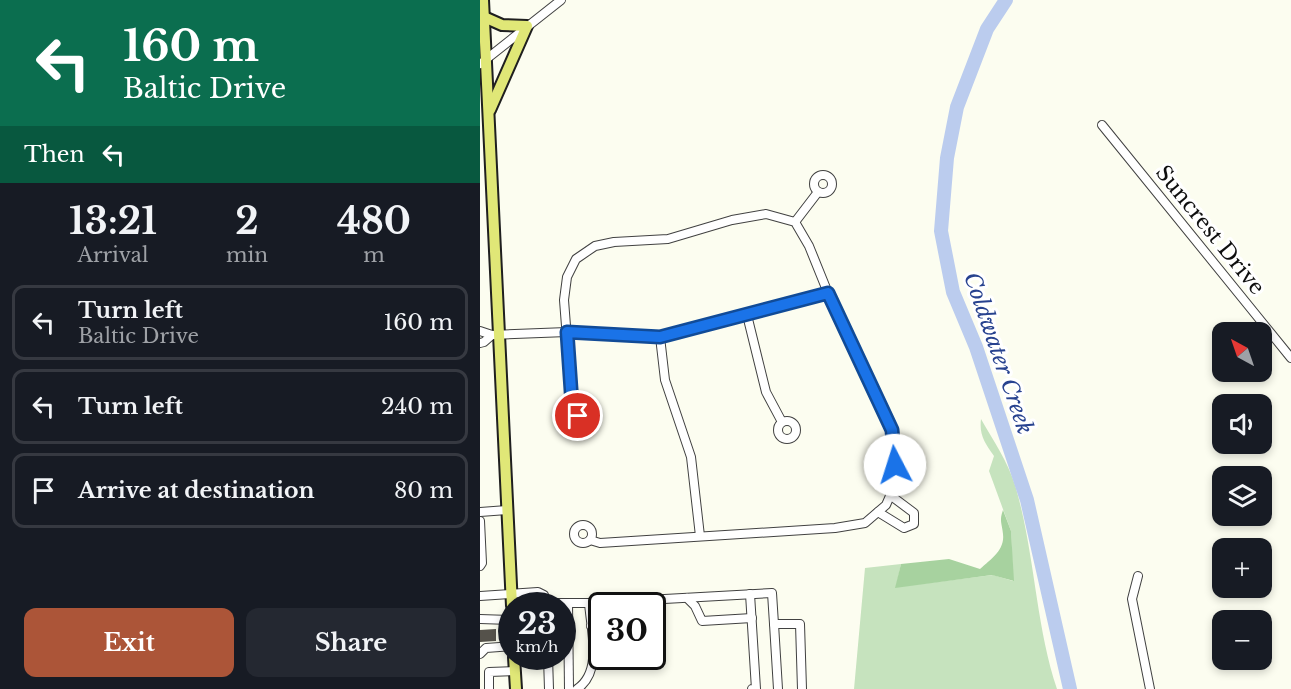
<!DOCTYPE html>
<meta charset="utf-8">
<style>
body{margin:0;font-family:"Libre Baskerville",serif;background:#242831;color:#f1f3f6;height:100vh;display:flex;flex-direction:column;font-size:22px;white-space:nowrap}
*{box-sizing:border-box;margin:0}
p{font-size:20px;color:#9ea1a6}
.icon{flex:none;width:33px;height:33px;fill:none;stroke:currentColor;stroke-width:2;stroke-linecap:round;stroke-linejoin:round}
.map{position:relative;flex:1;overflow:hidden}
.side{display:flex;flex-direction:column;background:#171b24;width:480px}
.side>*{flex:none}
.hud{background:#0b6e4f;color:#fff;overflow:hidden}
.needle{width:39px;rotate:320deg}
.tools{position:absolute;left:732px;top:322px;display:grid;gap:12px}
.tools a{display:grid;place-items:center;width:60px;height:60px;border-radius:12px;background:#171b24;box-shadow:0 3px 9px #0003;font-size:30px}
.speed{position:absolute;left:18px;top:592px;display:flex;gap:12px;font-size:30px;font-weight:700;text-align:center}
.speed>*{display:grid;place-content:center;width:78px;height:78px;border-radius:50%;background:#171b24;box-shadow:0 3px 9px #0003;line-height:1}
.speed small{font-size:15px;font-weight:400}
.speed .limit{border:3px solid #111;border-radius:9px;background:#fff;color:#111}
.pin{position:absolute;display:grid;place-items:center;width:51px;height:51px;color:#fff;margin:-26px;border:3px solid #fff;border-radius:50%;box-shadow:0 2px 6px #0007}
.me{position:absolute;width:66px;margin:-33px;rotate:355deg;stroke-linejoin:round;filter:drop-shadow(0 0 4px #0008)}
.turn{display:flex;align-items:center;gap:21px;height:126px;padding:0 24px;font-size:27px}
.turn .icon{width:78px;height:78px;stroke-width:2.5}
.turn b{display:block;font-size:42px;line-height:51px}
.then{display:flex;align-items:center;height:57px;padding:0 24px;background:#0003;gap:12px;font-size:22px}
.eta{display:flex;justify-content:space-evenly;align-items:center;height:102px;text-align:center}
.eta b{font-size:36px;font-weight:700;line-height:42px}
.button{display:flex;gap:12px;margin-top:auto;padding:12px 24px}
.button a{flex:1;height:69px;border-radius:12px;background:#ac5538;color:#fff;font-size:24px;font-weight:700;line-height:69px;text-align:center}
.button a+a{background:#242831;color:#f1f3f6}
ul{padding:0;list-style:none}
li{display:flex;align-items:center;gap:18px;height:75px;margin:0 12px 9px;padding:0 12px;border:3px solid #363941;border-radius:12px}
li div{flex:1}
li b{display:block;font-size:22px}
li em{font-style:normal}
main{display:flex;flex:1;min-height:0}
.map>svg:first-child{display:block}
.green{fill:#c6e3be}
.forest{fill:#a7d29f}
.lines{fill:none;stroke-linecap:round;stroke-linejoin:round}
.river{stroke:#bce;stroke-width:14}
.building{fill:#55524b}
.minor-casing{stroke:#414141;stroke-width:10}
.major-casing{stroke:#1f1f1f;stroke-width:14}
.minor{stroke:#fff;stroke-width:8}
.major{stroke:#e0e777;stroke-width:10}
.route-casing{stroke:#114b97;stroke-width:15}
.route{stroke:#1a73e8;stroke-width:10}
.labels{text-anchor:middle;stroke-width:6;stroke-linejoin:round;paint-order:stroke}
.street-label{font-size:21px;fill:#0e0e0e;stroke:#fff}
.water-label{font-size:22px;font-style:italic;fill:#27428f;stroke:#fff}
</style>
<main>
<section class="side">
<div class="hud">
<div class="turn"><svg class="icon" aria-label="left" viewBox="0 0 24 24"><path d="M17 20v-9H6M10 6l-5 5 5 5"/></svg><div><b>160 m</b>Baltic Drive</div></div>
<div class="then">Then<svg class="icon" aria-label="left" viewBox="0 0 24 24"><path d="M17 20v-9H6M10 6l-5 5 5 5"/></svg></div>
</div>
<div class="eta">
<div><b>13:21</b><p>Arrival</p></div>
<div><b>2</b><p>min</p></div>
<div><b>480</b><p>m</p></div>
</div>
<ul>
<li><svg class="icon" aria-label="left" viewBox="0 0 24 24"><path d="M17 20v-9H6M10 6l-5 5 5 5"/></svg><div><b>Turn left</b><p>Baltic Drive</p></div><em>160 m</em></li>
<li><svg class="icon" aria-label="left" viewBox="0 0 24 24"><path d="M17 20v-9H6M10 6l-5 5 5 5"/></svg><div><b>Turn left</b></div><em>240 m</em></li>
<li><svg class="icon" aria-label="arrive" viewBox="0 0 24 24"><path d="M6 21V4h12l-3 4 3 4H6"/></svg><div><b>Arrive at destination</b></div><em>80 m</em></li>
</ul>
<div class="button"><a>Exit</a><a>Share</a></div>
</section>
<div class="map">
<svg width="811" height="689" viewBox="0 0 811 689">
<rect width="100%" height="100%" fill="#fcfdf0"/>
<path class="green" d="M501 419C513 440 528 462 535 485 555 552 555 623 577 689H374L385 568 421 564 416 587 513 575 533 581 531 531 509 471 514 456C505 443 499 435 501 419Z"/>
<path class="forest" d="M523 510 531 531 534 581 512 575 415 588 421 564 469 559 500 569C511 559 525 550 523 534 522 523 519 521 523 510Z"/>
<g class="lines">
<path class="river" d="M526 0 507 29 477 107 467 158 461 231 473 292 496 347 547 500 590 689"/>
</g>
<path class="building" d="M16 629V641L0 642V630Z"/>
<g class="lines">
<defs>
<g id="minor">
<path d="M0 64 81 0"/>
<path d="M622 125 811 358"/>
<circle cx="343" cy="184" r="9"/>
<path d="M315 222 338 192"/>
<path d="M267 315 286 392 302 422"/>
<path d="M0 331 12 335 87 332 180 337 348 293"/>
<path d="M180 337 185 380 211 457 220 536"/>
<path d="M0 343 4 342 12 335"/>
<circle cx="98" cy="424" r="8"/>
<path d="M96 417 92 404 84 300 87 277 96 259 115 246 134 242 188 239 252 220 286 214 315 222 329 246 348 293 412 430 415 465 413 489 406 505 385 523 355 528 120 543 110 540"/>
<circle cx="307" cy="430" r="9"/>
<path d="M0 512 27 510"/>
<path d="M398 512 424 528 434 524V513L410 495"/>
<path d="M0 521 2 563 0 566"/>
<circle cx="103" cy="534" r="9"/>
<path d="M658 576 652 599 670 689"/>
<path d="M270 594 276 689H272"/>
<path d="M0 596 58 592 64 595 66 603H112L292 593 294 624H320L322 689"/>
<path d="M207 598 215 606 222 621 272 618"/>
<path d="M88 603 89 689"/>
<path d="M0 619 32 620"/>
<path d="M294 624 298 689"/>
<path d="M111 626 122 636"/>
<path d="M0 654 6 648 32 646"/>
<path d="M68 657 69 689"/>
<path d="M9 689V672L35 671"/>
<path d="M97 689C123 672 111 630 109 603"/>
</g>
<g id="major">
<path d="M3 0 32 606"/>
<path d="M4 17 22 25 47 26 10 110"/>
<path d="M34 657 36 689"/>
</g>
</defs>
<use href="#minor" class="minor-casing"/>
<use href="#major" class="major-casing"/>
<use href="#minor" class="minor"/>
<use href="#major" class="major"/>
</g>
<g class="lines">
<defs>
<path id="route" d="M98 416 96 417 92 404 87 332 180 337 348 293 412 430 415 465"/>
</defs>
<use href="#route" class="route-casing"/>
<use href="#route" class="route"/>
</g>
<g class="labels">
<g class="street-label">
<text transform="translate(730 230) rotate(51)" y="7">Suncrest Drive</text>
</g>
<g class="water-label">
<text transform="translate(519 353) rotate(71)" y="8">Coldwater Creek</text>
</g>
</g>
</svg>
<div class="tools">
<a><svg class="needle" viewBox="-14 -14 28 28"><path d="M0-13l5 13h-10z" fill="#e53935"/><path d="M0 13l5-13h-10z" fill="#9ea1a6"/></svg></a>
<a><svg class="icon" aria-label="sound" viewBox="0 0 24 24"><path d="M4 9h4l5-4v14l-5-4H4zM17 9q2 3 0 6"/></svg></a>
<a><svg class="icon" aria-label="layers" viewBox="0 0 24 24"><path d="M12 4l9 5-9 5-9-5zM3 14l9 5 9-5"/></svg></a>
<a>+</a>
<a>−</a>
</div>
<div class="speed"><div>23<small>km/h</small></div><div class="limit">30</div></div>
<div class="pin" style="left:98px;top:416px;background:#d93025"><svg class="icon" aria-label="arrive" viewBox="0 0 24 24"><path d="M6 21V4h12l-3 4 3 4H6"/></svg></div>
<svg class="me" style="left:415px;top:465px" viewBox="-20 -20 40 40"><circle r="19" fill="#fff"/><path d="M0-13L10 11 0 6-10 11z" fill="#1a73e8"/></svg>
</div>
</main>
